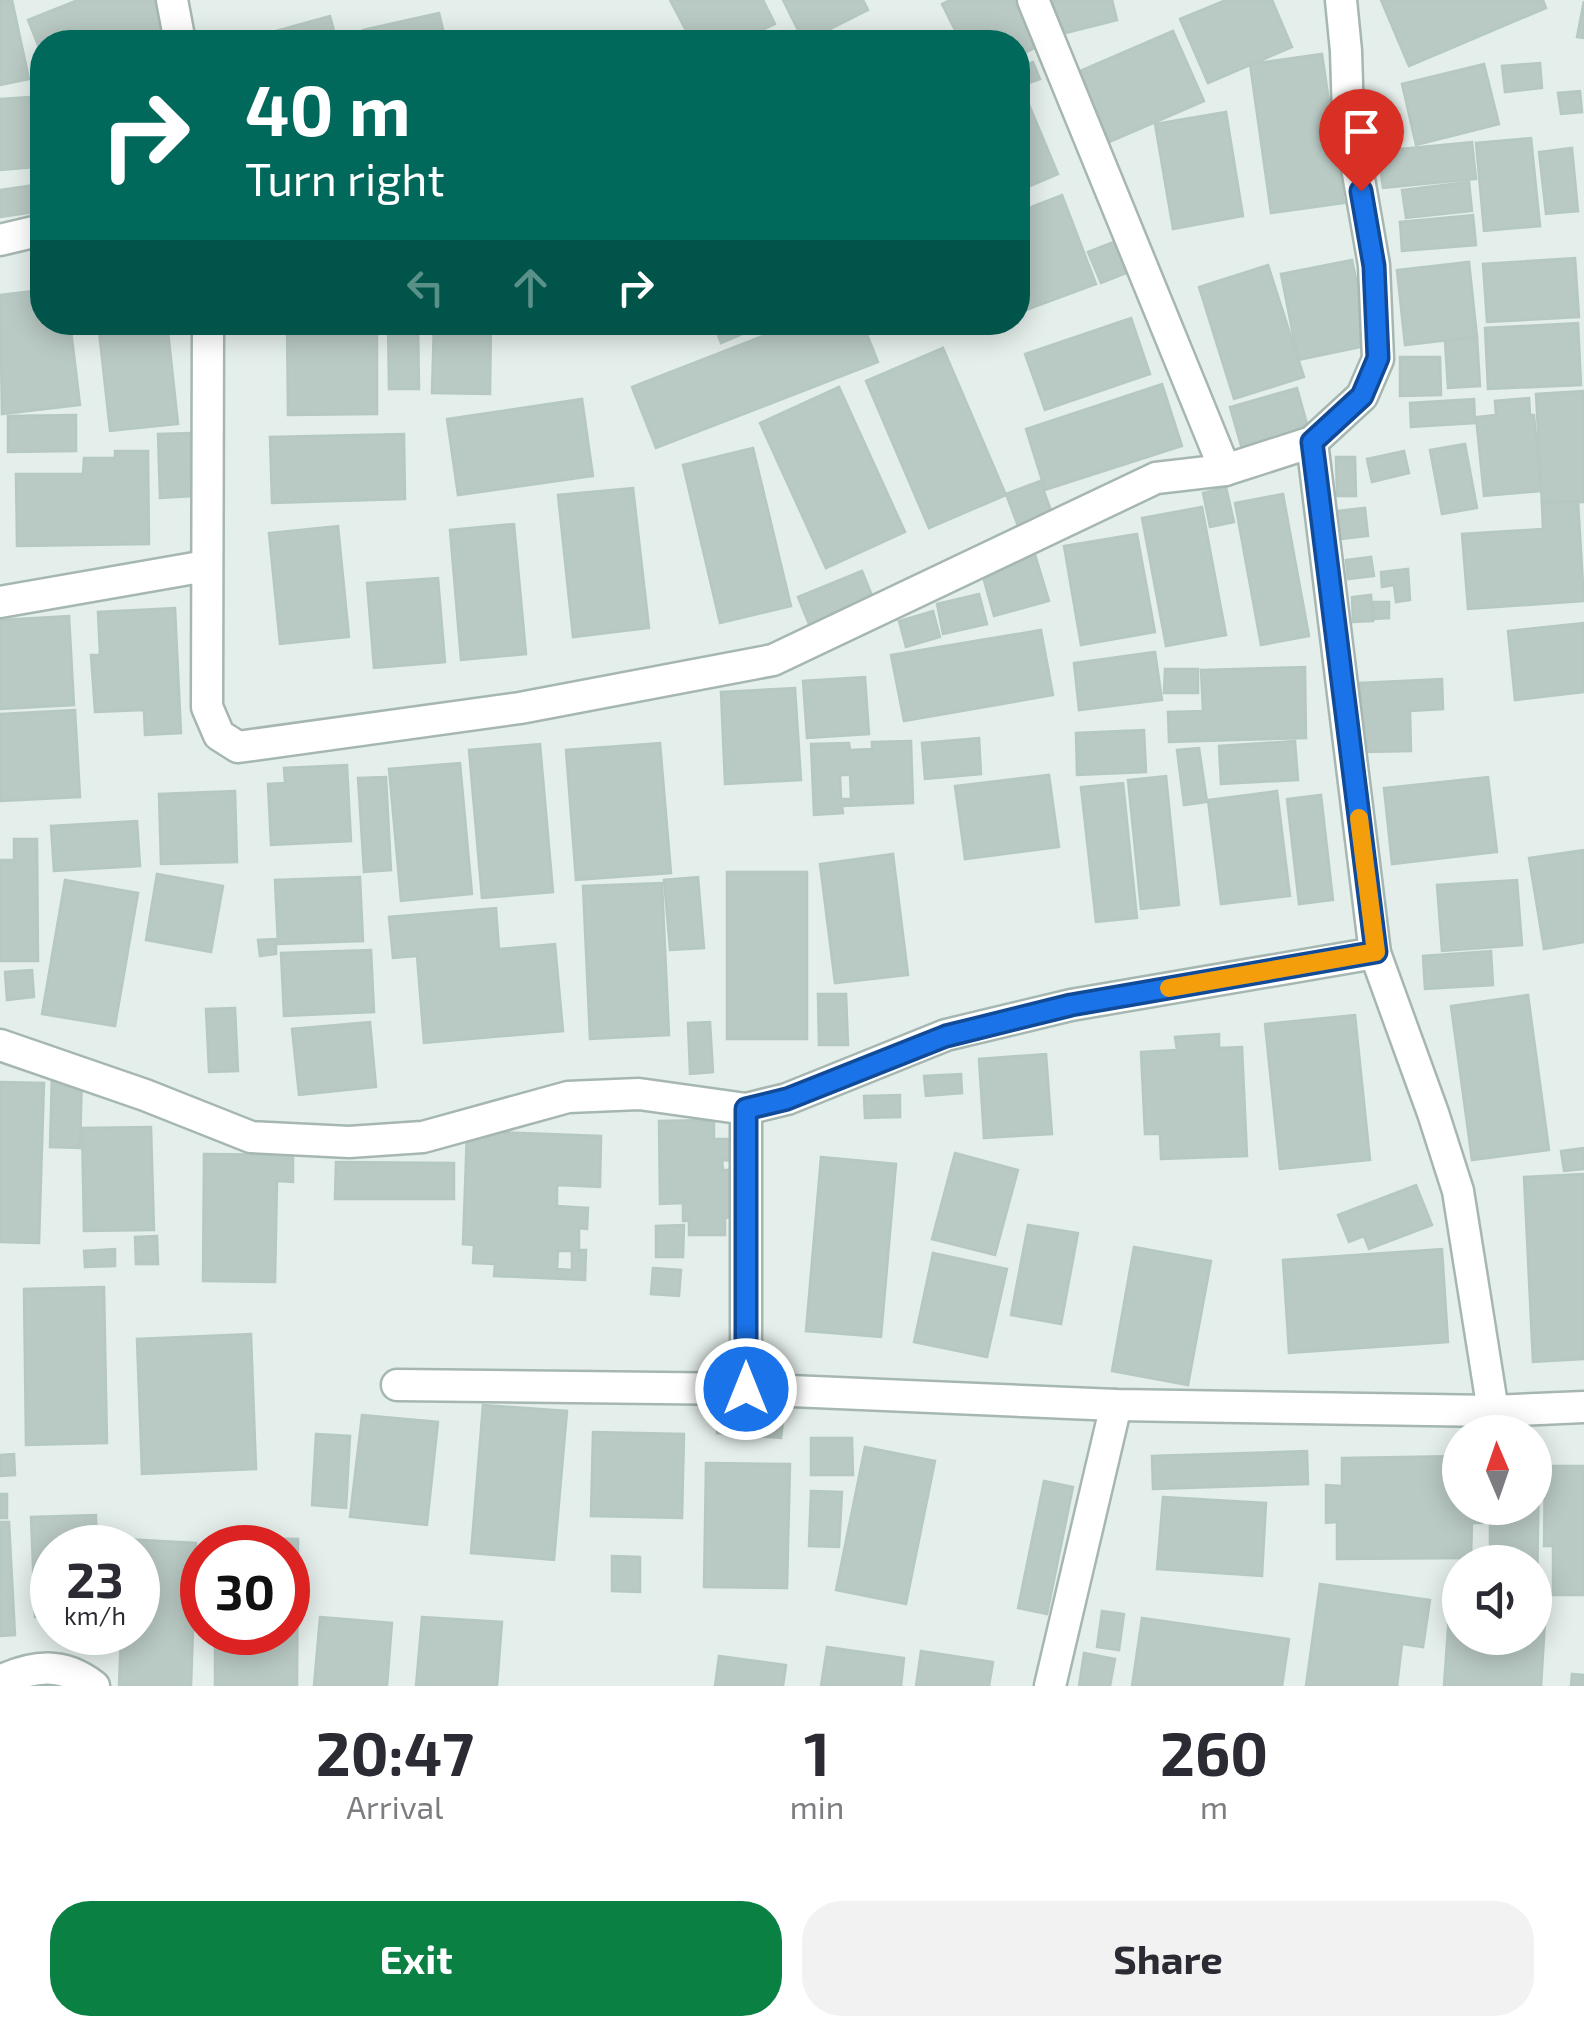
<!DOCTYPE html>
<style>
body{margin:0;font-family:"Exo 2",sans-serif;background:#f2f2f3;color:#2b2b33;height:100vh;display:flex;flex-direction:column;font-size:38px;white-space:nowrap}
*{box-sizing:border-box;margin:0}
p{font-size:32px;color:#7c7c81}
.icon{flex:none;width:55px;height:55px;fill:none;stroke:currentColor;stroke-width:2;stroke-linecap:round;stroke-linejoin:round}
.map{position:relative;height:1686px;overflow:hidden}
.details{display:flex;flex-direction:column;background:#fff;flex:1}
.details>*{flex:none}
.top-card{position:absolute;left:30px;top:30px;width:1000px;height:305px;border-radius:40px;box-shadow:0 5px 25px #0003;background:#00695c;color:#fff;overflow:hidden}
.needle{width:65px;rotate:358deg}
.controls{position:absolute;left:1442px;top:1415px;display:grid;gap:20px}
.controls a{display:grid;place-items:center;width:110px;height:110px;border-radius:50%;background:#fff;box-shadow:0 5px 25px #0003;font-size:50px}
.speed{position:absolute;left:30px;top:1525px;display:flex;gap:20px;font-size:50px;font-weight:700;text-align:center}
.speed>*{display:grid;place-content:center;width:130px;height:130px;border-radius:50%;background:#fff;box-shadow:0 5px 25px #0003;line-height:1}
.speed small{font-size:25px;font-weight:400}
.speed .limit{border:15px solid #d22;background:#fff;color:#111}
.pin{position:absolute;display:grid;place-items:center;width:85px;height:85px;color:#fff;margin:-102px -42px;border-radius:50% 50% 50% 0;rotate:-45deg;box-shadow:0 0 10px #0007}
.pin .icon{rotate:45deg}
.me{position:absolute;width:110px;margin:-55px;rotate:0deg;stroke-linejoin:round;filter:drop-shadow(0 0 8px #0008)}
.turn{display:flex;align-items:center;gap:35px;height:210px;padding:0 50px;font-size:45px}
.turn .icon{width:130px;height:130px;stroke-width:2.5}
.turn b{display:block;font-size:70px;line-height:85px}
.lanes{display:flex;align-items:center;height:95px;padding:0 50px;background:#0003;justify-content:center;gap:50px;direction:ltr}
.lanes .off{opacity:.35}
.eta{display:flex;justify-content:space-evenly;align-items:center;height:170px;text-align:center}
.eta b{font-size:60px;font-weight:700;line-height:70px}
.primary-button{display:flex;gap:20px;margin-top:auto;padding:20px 50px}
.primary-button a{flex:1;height:115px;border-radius:40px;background:#0b8043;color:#fff;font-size:40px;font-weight:700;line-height:115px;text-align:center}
.primary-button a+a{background:#f2f2f3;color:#2b2b33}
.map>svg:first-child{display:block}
.building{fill:#b9c9c3;stroke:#b6c8c2;stroke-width:2.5;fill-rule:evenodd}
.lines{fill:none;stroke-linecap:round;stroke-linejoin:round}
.street-casing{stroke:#a6b7b2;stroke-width:35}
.street{stroke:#fff;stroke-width:30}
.route-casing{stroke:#114b97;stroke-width:25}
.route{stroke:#1a73e8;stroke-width:18}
.slow{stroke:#f59e0b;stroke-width:18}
</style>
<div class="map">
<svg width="1584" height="1686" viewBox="0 0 1584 1686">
<rect width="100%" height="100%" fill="#e4eeea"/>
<g class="building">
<path d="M0 0H12L29 79 0 85Z"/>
<path d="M78 0H154L171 42H42V55L28 20Z"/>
<path d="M670 0H763L775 24 737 42H692Z"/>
<path d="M783 0H863L868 10 804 42Z"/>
<path d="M950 0H1014L1037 47 1018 56V42H961L942 4Z"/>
<path d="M1049 0H1112L1117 20 1058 35Z"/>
<path d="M1226 0H1272L1292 47 1208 83 1180 19Z"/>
<path d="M1381 0H1543L1546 8 1409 66Z"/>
<path d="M1584 1V38L1577 37Z"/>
<path d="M439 13 446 42H366L363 30Z"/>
<path d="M330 16 337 42H255L254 37Z"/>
<path d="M1173 31 1204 101 1109 142 1078 72Z"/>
<path d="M1322 54 1344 203 1271 213 1250 64Z"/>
<path d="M1033 62 1040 79 1018 87V68Z"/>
<path d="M1540 63 1542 88 1505 92 1502 66Z"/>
<path d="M1484 64 1499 124 1416 145 1402 84Z"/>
<path d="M1580 91 1582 112 1561 114 1558 93Z"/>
<path d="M29 97 34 167 0 170V99Z"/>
<path d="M1027 100 1058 174 1018 191V104Z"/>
<path d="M1226 112 1243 216 1173 229 1155 124Z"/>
<path d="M1531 138 1540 226 1484 231 1476 143Z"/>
<path d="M1472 142 1476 179 1383 188 1378 151Z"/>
<path d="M1572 148 1578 211 1546 214 1539 152Z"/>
<path d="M1469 182 1472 211 1406 218 1402 190Z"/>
<path d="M42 184V211L0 217V190Z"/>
<path d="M1062 195 1096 284 1018 313V212Z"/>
<path d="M1473 215 1476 245 1402 251 1400 222Z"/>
<path d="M1121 239 1134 270 1101 283 1088 252Z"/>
<path d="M1575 258 1579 317 1487 322 1483 264Z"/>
<path d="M1352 260 1370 345 1298 360 1281 274Z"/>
<path d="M1469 262 1477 337 1405 345 1397 270Z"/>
<path d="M1268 265 1304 377 1234 399 1199 287Z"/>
<path d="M42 290V322H70L80 405 2 414 0 295Z"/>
<path d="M1131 318 1150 374 1045 410 1025 354Z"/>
<path d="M98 322H167L178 424 110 431Z"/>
<path d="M287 322H377V414L288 415Z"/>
<path d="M388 322H418L419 389H389Z"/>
<path d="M434 322H491L490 394 432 393Z"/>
<path d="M713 322H770L721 343Z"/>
<path d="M799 322H862L878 362 656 448 632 387Z"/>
<path d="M962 322H991L965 332Z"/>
<path d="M1578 323 1581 385 1488 389 1485 328Z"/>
<path d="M1477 337 1480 386 1448 388 1445 341Z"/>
<path d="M943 348 1006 495 929 528 866 381Z"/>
<path d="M1400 357H1440L1441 395 1400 396Z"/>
<path d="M1162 384 1182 446 1045 490 1026 429Z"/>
<path d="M839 387 905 532 826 568 760 423Z"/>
<path d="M1297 388 1309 431 1242 449 1230 407Z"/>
<path d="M1584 391V502L1542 504 1536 394Z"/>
<path d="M1529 398 1530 415H1534L1541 491 1484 496 1476 417 1496 415 1495 401Z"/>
<path d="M582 399 593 476 458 495 447 419Z"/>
<path d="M1474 399 1475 423 1411 427 1410 403Z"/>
<path d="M76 415V451L8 452V416Z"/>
<path d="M191 433 193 496 160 498 158 434Z"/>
<path d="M404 434 405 499 272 503 270 437Z"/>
<path d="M1465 444 1477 508 1442 514 1430 450Z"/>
<path d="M753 448 791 606 720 623 683 465Z"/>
<path d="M115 451H148L149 544 17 546 16 474H83L84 458H115Z"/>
<path d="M1404 451 1409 473 1372 482 1367 459Z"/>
<path d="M1336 457H1355L1356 496H1337Z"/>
<path d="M1040 481 1052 513 1018 526 1006 494Z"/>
<path d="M1226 487 1234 522 1210 527 1203 493Z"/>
<path d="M633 488 649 628 573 637 558 495Z"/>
<path d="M1283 494 1309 636 1261 645 1235 503Z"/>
<path d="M1578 501 1584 601 1468 609 1462 534 1543 529 1542 503Z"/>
<path d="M1202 507 1226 635 1166 646 1142 518Z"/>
<path d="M1365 508 1368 536 1331 540 1328 512Z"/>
<path d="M514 524 526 654 461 660 450 530Z"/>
<path d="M338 526 349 637 280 644 269 533Z"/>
<path d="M1137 534 1155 632 1081 645 1064 546Z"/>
<path d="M1034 551 1049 601 994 616 980 566Z"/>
<path d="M1371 557 1374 576 1348 579 1346 560Z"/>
<path d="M1408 569 1410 600 1396 602 1394 585 1382 587 1381 572Z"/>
<path d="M862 571 875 603 811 629 798 597Z"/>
<path d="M438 578 445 662 374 668 367 583Z"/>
<path d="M979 594 987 624 943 634 937 604Z"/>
<path d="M1371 595 1373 621 1353 622 1352 597Z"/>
<path d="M1373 602H1389V618L1374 619Z"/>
<path d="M175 608 181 733 145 735 144 710 95 712 91 655H100L98 612Z"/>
<path d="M933 611 940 637 906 647 899 621Z"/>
<path d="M69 616 74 705 0 709V620Z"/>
<path d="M1584 623V692L1515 700 1508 631Z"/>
<path d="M1041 630 1053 695 904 721 891 655Z"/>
<path d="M1155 652 1162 700 1079 710 1074 663Z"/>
<path d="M1305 667 1306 738 1169 742 1168 712 1203 711 1201 670Z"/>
<path d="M1165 669H1198V693H1164Z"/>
<path d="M865 677 869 734 807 738 803 681Z"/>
<path d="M1442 679 1443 709 1410 711 1411 751 1363 752 1360 683Z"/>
<path d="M795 688 801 780 725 784 721 692Z"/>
<path d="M75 710 80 797 0 801V714Z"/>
<path d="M1144 730 1146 772 1077 775 1076 733Z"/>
<path d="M979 738 981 774 925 779 922 743Z"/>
<path d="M911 741 913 803 842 806 843 813 814 815 811 744 849 743 850 750 872 749V742ZM840 775H850L851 799H841Z"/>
<path d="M1295 741 1298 780 1221 784 1219 746Z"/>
<path d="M660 743 671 873 576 880 566 750Z"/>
<path d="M540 744 553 892 482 898 469 750Z"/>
<path d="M1199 748 1207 802 1184 805 1177 750Z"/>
<path d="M460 763 472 894 401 901 389 769Z"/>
<path d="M347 765 351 841 271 845 268 784 285 783 284 768Z"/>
<path d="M1049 775 1059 847 965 859 955 786Z"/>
<path d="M1166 776 1179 905 1141 909 1128 780Z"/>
<path d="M386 777 391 870 364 872 358 778Z"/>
<path d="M1488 777 1497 852 1392 864 1384 788Z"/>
<path d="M1123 783 1137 918 1096 922 1081 787Z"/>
<path d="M235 791 237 862 161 864 159 794Z"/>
<path d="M1277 791 1290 896 1221 904 1208 800Z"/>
<path d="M1321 795 1333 900 1299 904 1287 799Z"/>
<path d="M137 821 140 866 54 871 51 826Z"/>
<path d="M14 839H37L38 961H0V860H14Z"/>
<path d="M1584 850V942L1544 949 1529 858Z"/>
<path d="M893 854 908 975 835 983 820 864Z"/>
<rect x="727" y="872" width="80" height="167"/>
<path d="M157 874 223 886 211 952 146 940Z"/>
<path d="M360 877 363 941 278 944 275 880Z"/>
<path d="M698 877 704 948 670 950 664 880Z"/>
<path d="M65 880 138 893 115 1026 42 1014Z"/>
<path d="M1517 880 1522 945 1442 951 1437 885Z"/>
<path d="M662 883 669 1035 590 1039 583 886Z"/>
<path d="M496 908 499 949 555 944 563 1031 424 1043 417 956 393 958 389 917Z"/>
<path d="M276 939V954L260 956 258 940Z"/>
<path d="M371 950 374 1012 284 1016 281 953Z"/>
<path d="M1491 951 1493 985 1425 989 1423 956Z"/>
<path d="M32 970 34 997 7 1000 5 972Z"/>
<path d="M818 994H846L848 1045H819Z"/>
<path d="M1528 995 1549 1150 1472 1160 1451 1006Z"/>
<path d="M235 1008 238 1071 209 1072 206 1009Z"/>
<path d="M1355 1015 1370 1160 1280 1169 1265 1024Z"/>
<path d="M370 1022 376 1087 299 1095 292 1029Z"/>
<path d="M710 1022 713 1072 690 1074 688 1023Z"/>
<path d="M1219 1034V1048L1242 1047 1247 1156 1161 1159 1160 1134H1145L1141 1052 1177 1050 1175 1037Z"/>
<path d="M1046 1054 1052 1134 984 1138 979 1059Z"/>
<path d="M52 1074 82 1075 80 1148 50 1147Z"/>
<path d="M961 1074 962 1093 926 1096 924 1076Z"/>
<path d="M0 1082 44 1083 39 1243 0 1242Z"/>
<path d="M900 1095V1117L865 1118 864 1096Z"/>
<path d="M714 1120V1139H733V1161L722 1160 723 1170H734V1217L725 1218V1235H689V1221H683V1203L660 1204 659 1121Z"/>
<path d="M151 1127 154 1230 84 1231 82 1128Z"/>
<path d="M467 1131 601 1136 600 1187 557 1185V1206L588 1208 587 1229 579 1228V1250H586L585 1280 494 1276 495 1264 473 1263 474 1245 463 1244ZM558 1251H572V1270L557 1269Z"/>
<path d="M1584 1148V1169L1564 1171 1561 1151Z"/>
<path d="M955 1153 1018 1170 995 1255 932 1239Z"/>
<path d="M204 1154 293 1155V1182L277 1181 275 1282 203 1281Z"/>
<path d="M821 1157 896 1164 881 1337 806 1331Z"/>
<path d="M336 1162 454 1163V1199H335Z"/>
<path d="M1584 1174V1359L1533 1362 1524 1177Z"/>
<path d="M1416 1185 1432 1225 1369 1249 1364 1236 1349 1242 1338 1215Z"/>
<path d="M684 1225 683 1257H656V1226Z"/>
<path d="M1028 1225 1078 1233 1061 1324 1011 1315Z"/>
<path d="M157 1236 158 1264H136L135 1237Z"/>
<path d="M1134 1247 1211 1261 1188 1385 1112 1371Z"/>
<path d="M115 1249V1266L85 1267 84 1251Z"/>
<path d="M1442 1249 1448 1342 1289 1353 1283 1260Z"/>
<path d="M933 1253 1007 1269 987 1357 914 1342Z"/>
<path d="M653 1268 681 1270 679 1296 651 1294Z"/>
<path d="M104 1287 107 1443 26 1445 24 1289Z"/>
<path d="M251 1334 256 1469 142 1474 137 1339Z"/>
<path d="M483 1405 567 1411 554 1560 471 1553Z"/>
<path d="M719 1407 784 1413 781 1438 717 1433Z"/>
<path d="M362 1415 438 1422 427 1525 350 1517Z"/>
<path d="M593 1432 684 1434 682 1518 591 1516Z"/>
<path d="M316 1434 350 1436 346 1508 312 1505Z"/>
<path d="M811 1438H852L853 1475H811Z"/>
<path d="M865 1447 935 1461 906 1604 836 1590Z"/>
<path d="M1307 1451 1308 1484 1153 1489 1152 1456Z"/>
<path d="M14 1454 15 1475 0 1476V1455Z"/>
<path d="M1460 1456V1508H1482V1523H1472L1471 1558 1337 1559V1522L1326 1523V1485L1342 1486V1458Z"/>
<path d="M706 1463 790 1464 787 1588 704 1587Z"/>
<path d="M1535 1465H1539L1537 1594H1535V1562H1490V1508H1535Z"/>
<path d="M1545 1466H1584V1595H1553V1546H1544Z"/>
<path d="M1044 1481 1073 1487 1047 1614 1018 1608Z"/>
<path d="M811 1491 842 1492 839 1547 809 1546Z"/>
<rect x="0" y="1494" width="7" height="24"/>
<path d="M1163 1497 1266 1503 1262 1576 1157 1569Z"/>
<path d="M96 1515 97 1548H52V1616L35 1617 31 1517Z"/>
<path d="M0 1522H9L15 1635 0 1636Z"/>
<path d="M216 1538 298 1539 297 1686H215V1632H288V1548H216Z"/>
<path d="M125 1539 196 1543 191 1686H119L121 1632H138V1548H125Z"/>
<path d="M612 1556 640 1557V1592L612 1591Z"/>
<path d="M1320 1584 1430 1600 1423 1647 1402 1644 1397 1686H1306Z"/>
<path d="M1450 1600H1460V1638H1535V1605L1546 1606 1541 1686H1444Z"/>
<path d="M1102 1611 1124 1614 1119 1650 1097 1647Z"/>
<path d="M320 1617 392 1623 387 1686H314Z"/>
<path d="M422 1617 502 1622 497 1686H416Z"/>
<path d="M1142 1618 1289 1639 1282 1686H1132Z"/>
<path d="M827 1647 904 1658 901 1686H821Z"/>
<path d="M921 1651 993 1662 989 1686H916Z"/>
<path d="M1084 1653 1115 1659 1110 1686H1079Z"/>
<path d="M719 1656 786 1665 783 1686H715Z"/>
<path d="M1572 1674 1584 1675V1686H1571Z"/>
</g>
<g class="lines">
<defs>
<g id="street">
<path d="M172 0 180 42"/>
<path d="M1033 0 1225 470"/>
<path d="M0 240 42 230"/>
<path d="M208 322 207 707 219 735 238 747 520 708 773 660 1156 478 1225 470 1312 442 1362 396 1378 359 1374 265 1348 116 1346 51 1341 0"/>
<path d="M1312 442 1375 953 1433 1113 1458 1191 1493 1411"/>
<path d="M0 602 206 566"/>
<path d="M0 1045 145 1095 251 1137 349 1142 423 1137 568 1097 639 1094 746 1109 787 1099 946 1035 1071 1005 1375 953"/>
<path d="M397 1385 746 1389 1116 1405 1493 1411 1584 1407"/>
<path d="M746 1389V1109"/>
<path d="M0 1681C34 1665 63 1662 94 1686"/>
<path d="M1050 1686 1116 1405"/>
</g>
</defs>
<use href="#street" class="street-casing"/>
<use href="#street" class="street"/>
</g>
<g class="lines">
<defs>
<path id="route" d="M746 1389V1109L787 1099 946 1036 1071 1005 1376 952 1312 442 1362 396 1378 358 1374 266 1361 191"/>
</defs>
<use href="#route" class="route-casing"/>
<use href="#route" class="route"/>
<path class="slow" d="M1169 988 1376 952 1359 818"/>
</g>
</svg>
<div class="controls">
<a><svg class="needle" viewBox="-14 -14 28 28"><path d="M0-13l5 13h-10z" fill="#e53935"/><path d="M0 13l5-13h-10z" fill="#7c7c81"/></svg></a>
<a><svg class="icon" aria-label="sound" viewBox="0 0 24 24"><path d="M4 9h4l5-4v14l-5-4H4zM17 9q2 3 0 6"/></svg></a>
</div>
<div class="speed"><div>23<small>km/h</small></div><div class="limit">30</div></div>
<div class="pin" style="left:1361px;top:191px;background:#d93025"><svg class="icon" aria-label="arrive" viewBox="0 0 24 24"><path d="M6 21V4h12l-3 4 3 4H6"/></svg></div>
<svg class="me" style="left:746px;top:1389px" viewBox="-20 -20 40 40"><circle r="17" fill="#1a73e8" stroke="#fff" stroke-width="3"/><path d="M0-11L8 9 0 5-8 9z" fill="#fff"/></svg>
<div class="top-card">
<div class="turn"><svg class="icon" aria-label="right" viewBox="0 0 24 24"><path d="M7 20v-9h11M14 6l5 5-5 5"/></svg><div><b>40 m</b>Turn right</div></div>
<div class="lanes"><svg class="icon off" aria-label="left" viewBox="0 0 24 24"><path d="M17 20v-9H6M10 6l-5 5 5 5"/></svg><svg class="icon off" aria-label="ahead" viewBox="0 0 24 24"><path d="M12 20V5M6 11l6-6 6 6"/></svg><svg class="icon" aria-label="right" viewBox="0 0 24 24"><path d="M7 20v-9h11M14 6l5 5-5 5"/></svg></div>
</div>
</div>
<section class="details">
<div class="eta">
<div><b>20:47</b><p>Arrival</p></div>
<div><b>1</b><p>min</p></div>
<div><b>260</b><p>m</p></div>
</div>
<div class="primary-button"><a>Exit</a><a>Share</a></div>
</section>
